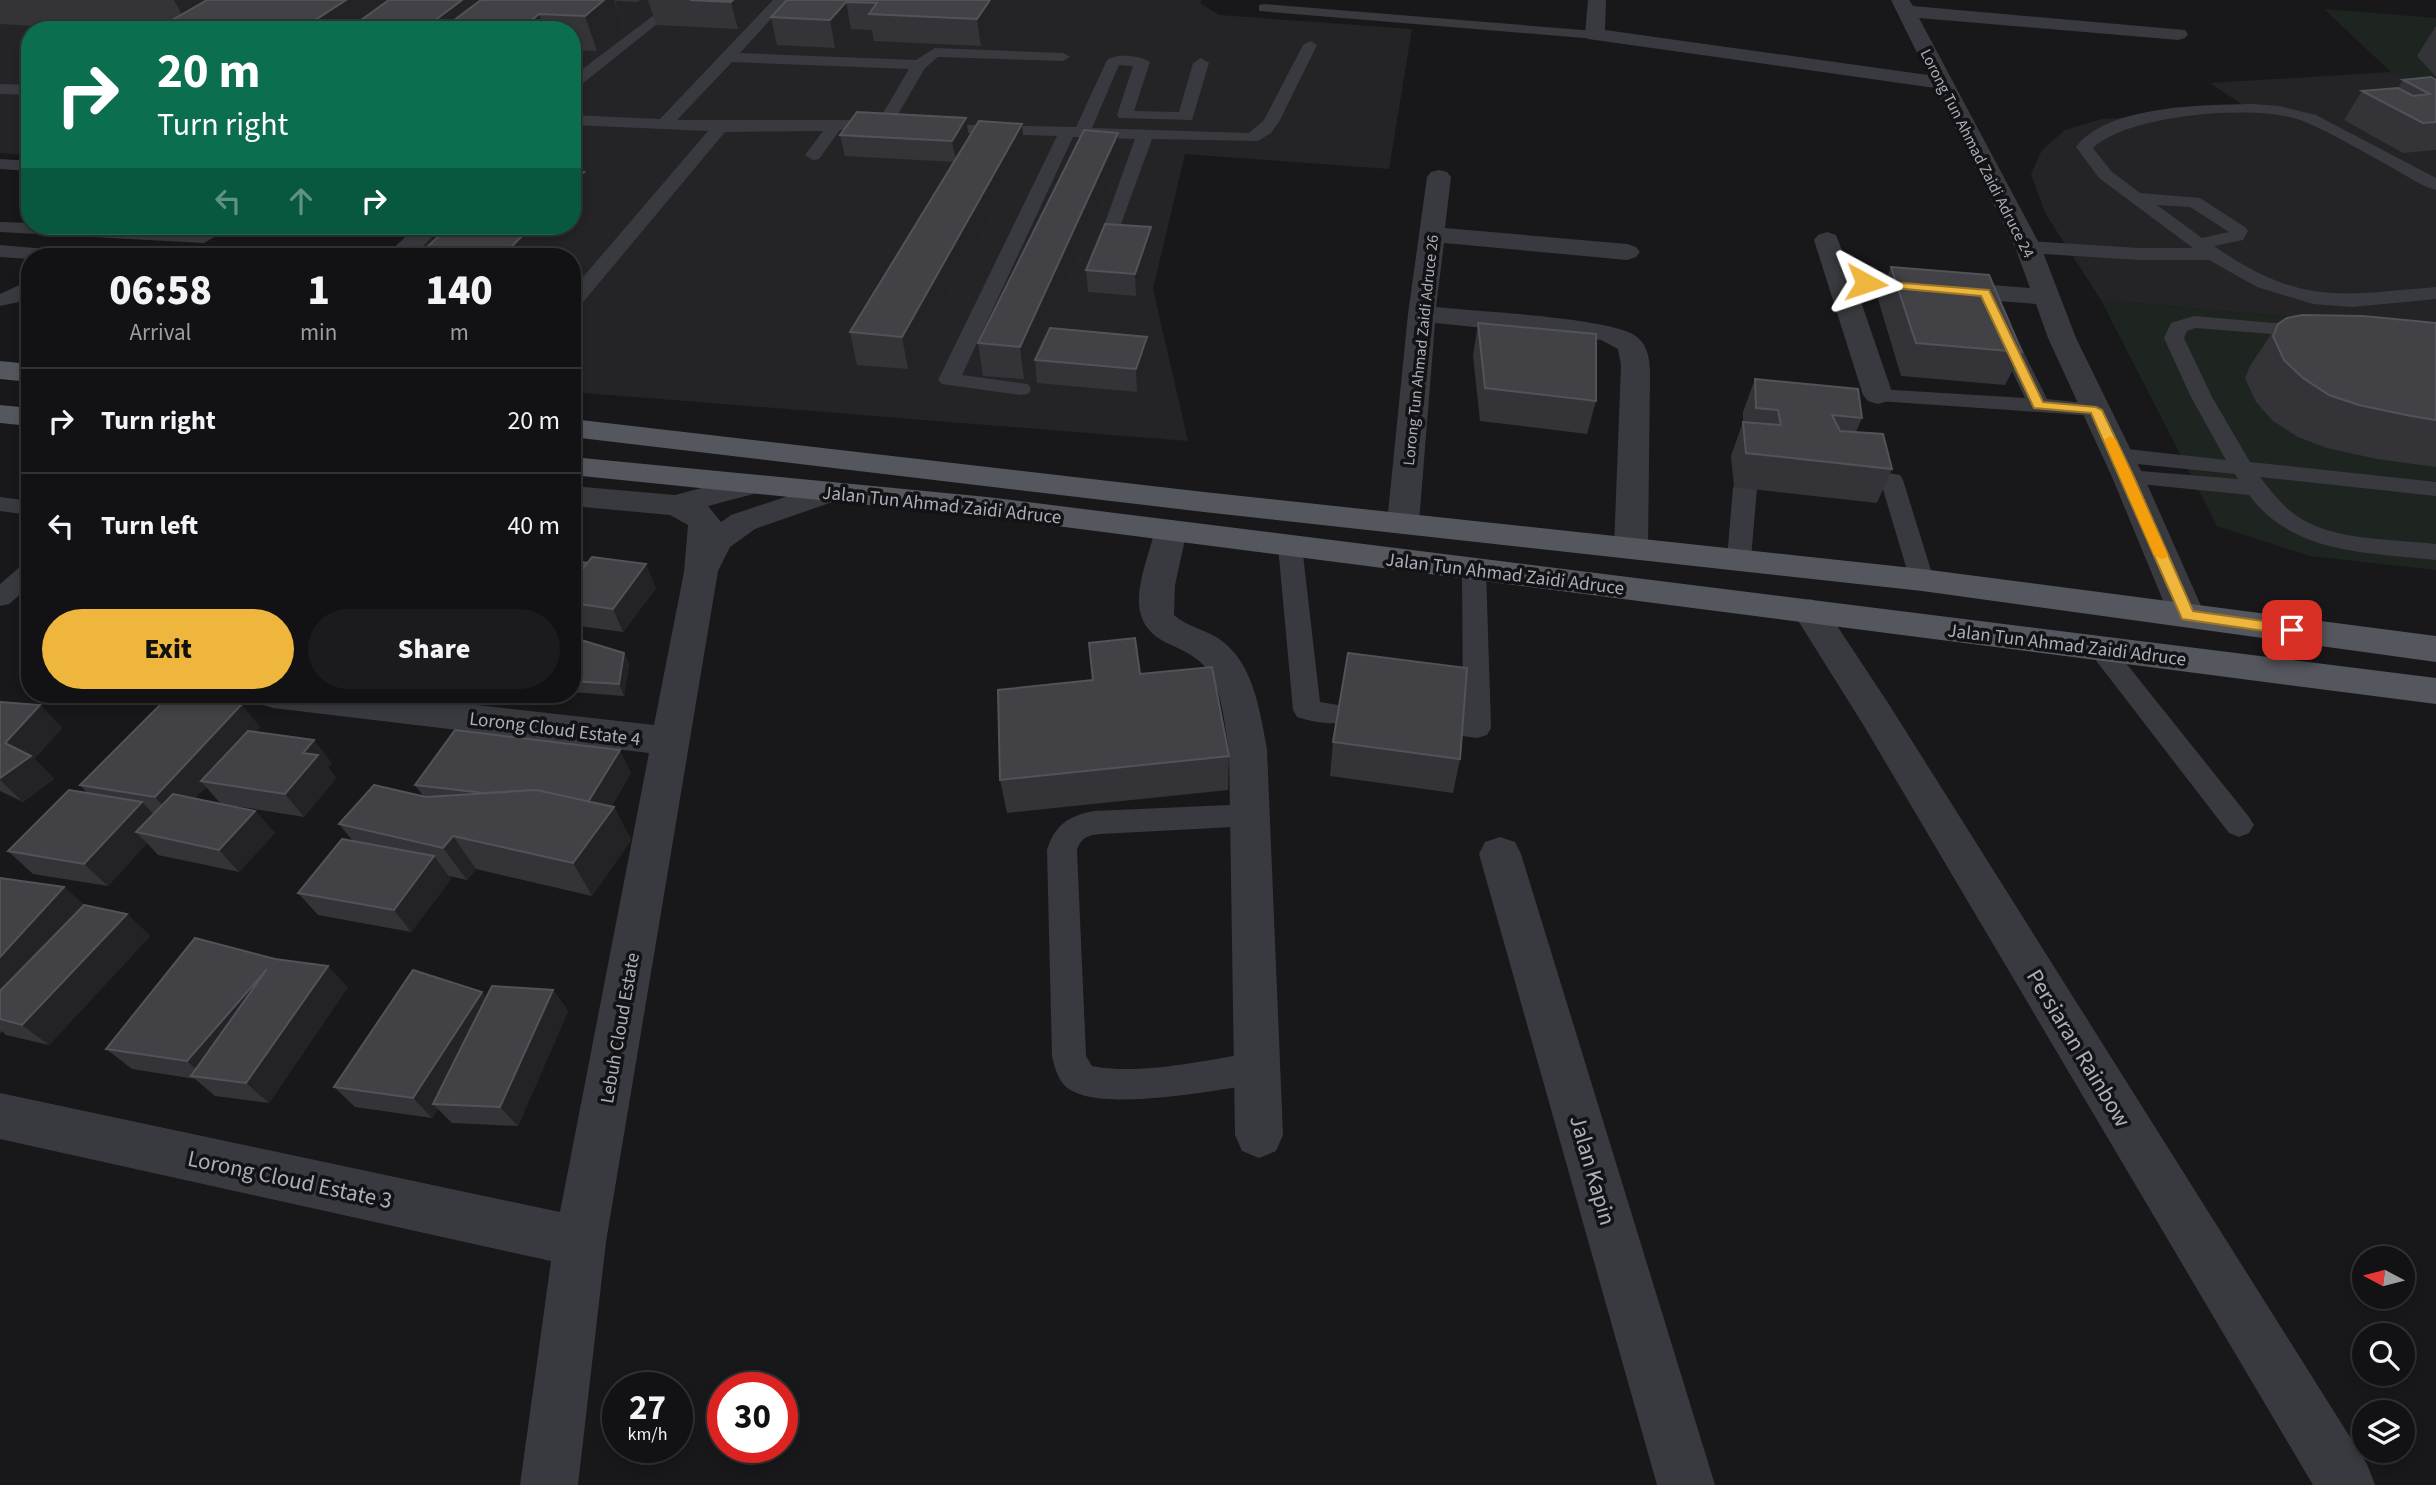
<!DOCTYPE html>
<style>
body{margin:0;font-family:"Source Sans 3",sans-serif;background:#1b1b1d;color:#f1f3f6;height:100vh;display:flex;flex-direction:column;font-size:26px;white-space:nowrap}
*{box-sizing:border-box;margin:0}
p{font-size:23px;color:#9c9ea0}
.icon{flex:none;width:38px;height:38px;fill:none;stroke:currentColor;stroke-width:2;stroke-linecap:round;stroke-linejoin:round}
.map{position:relative;flex:1;overflow:hidden}
.drawer{position:absolute;left:21px;top:248px;width:560px;height:455px;display:flex;flex-direction:column;background:#121214;border-radius:28px;box-shadow:0 4px 10px #0003,0 0 0 2px #313234}
.drawer>*{flex:none}
.banner{position:absolute;left:21px;top:21px;width:560px;height:214px;border-radius:28px;box-shadow:0 4px 10px #0003,0 0 0 2px #313234;background:#0b6e4f;color:#fff;overflow:hidden}
.needle{width:46px;rotate:277deg}
.controls{position:absolute;left:2352px;top:1246px;display:grid;gap:14px}
.controls a{display:grid;place-items:center;width:63px;height:63px;border-radius:50%;background:#121214;box-shadow:0 4px 10px #0003,0 0 0 2px #313234;font-size:35px}
.speed{position:absolute;left:602px;top:1372px;display:flex;gap:14px;font-size:35px;font-weight:700;text-align:center}
.speed>*{display:grid;place-content:center;width:91px;height:91px;border-radius:50%;background:#121214;box-shadow:0 4px 10px #0003,0 0 0 2px #313234;line-height:1}
.speed small{font-size:18px;font-weight:400}
.speed .limit{border:10px solid #d22;background:#fff;color:#111}
.pin{position:absolute;display:grid;place-items:center;width:60px;height:60px;color:#fff;margin:-30px;border-radius:14px;box-shadow:0 4px 10px #0006}
.me{position:absolute;width:77px;margin:-38px;rotate:95deg;stroke-linejoin:round;filter:drop-shadow(0 0 5px #0008)}
.turn{display:flex;align-items:center;gap:24px;height:147px;padding:0 21px;font-size:32px}
.turn .icon{width:91px;height:91px;stroke-width:2.5}
.turn b{display:block;font-size:49px;line-height:60px}
.lanes{display:flex;align-items:center;height:66px;padding:0 21px;background:#0003;justify-content:center;gap:35px;direction:ltr}
.lanes .off{opacity:.35}
.eta{display:flex;justify-content:space-evenly;align-items:center;height:119px;text-align:center}
.eta b{font-size:42px;font-weight:800;line-height:49px}
.button{display:flex;gap:14px;margin-top:auto;padding:14px 21px}
.button a{flex:1;height:80px;border-radius:42px;background:#eeb63d;color:#111;font-size:28px;font-weight:800;line-height:80px;text-align:center}
.button a+a{background:#1b1b1d;color:#f1f3f6}
ul{padding:0;list-style:none}
li{display:flex;align-items:center;gap:21px;height:105px;padding:0 21px;border-top:2px solid #313234}
li div{flex:1}
li b{display:block;font-size:26px}
li em{font-style:normal}
.map>svg:first-child{display:block}
.built{fill:#242427}
.green{fill:#1e2520}
.lines{fill:none;stroke-linecap:round;stroke-linejoin:round}
.lane{fill:#393a3f;fill-rule:evenodd}
.street{fill:#393a3f;fill-rule:evenodd}
.primary{fill:#55575e;fill-rule:evenodd}
.wall{fill:#343438;fill-rule:evenodd}
.shaded-wall{fill:#232326}
.building{fill:#414146;stroke:#515358;stroke-width:2}
.route{fill:#eeb63d;stroke:#9b7628;stroke-width:2}
.slow{fill:#f59e0b}
.labels{text-anchor:middle;stroke-width:7;stroke-linejoin:round;paint-order:stroke}
.far-street-label{font-size:16px;fill:#abafba;stroke:#131315}
.street-label{font-size:19px;fill:#abafba;stroke:#131315}
.near-street-label{font-size:23px;fill:#abafba;stroke:#131315}
</style>
<div class="map">
<svg width="2436" height="1485" viewBox="0 0 2436 1485">
<rect width="100%" height="100%" fill="#18181a"/>
<g class="built">
<path d="M0 0H1202L1200 3 1219 15 1412 29 1389 169 1185 154 1153 289 1188 441 572 392V257H410L443 226H572V30H30V155L0 153Z"/>
<path d="M2391 72 2416 80 2436 91V330L2101 300 2045 213 2031 174 2042 150 2065 130 2102 119 2249 109 2210 83Z"/>
</g>
<g class="green">
<path d="M2324 9 2436 18V91L2416 80 2391 72Z"/>
<path d="M2101 300 2436 330V570L2310 556 2217 526Z"/>
</g>
<g class="lines">
<g class="lane">
<path d="M773 0H788L740 53 916 60 935 48 1063 53 1070 57 1063 61 938 57 925 68 890 128 840 130 819 159 813 160 805 155 823 131 725 132 579 307 572 309V290L708 131 572 125V115L660 119ZM732 62 909 69 879 120H677Z"/>
<path d="M1264 4 1595 31 1602 35 1595 39 1259 11V5Z"/>
<path d="M662 9 669 13 667 16 577 88 572 90V77Z"/>
<path d="M1310 41 1317 45 1280 120 1271 133 1258 141 1152 139 1117 235 1111 236 1102 231 1135 139 1073 137 962 375 1020 383 1028 384 1031 389 1028 394 1020 395 942 384 938 380 1057 136 932 132 924 127 926 124 1076 127 1107 60C1116 53 1140 55 1150 62L1134 111 1179 112 1193 63 1201 58 1209 63 1192 120 1119 118 1117 115 1133 66 1119 65 1092 128 1249 133 1264 120 1303 45Z"/>
<path d="M0 84 30 85V95L0 94Z"/>
<path d="M2252 104 2279 106 2316 115 2436 178V190C2423 187 2410 178 2398 171 2367 154 2336 135 2303 121 2260 103 2127 114 2093 148L2111 171 2140 193 2200 198 2245 227 2248 231 2243 240 2214 246C2301 306 2338 295 2436 287V299L2352 307 2313 304 2257 287 2209 260H2139L2028 253 2019 247 2028 241 2139 248H2193L2099 178 2076 147C2108 105 2203 105 2252 104ZM2157 205 2190 207 2229 232 2202 238Z"/>
<path d="M0 159 30 161V171L0 169Z"/>
<path d="M0 222 30 223V226L201 231 211 226H233L204 243 0 232Z"/>
<path d="M0 245 69 251 78 257 30 259 0 257Z"/>
<path d="M30 280V295L19 302 0 306V294Z"/>
<path d="M2194 316 2319 327 2322 331 2319 335 2312 337 2195 328 2187 331 2184 338 2212 397 2250 462 2436 482V496L2260 477C2273 494 2287 512 2307 522 2344 541 2395 539 2436 544V560C2368 552 2294 555 2249 495L2120 482 2117 477 2120 472 2128 470 2238 479 2235 474 2118 462 2110 460 2107 455 2110 450 2118 448 2226 460 2191 397 2164 338 2171 323Z"/>
<path d="M2002 323 2009 325 2012 329 2047 399 2104 405 2107 410 2104 415 2096 416 1878 401 1870 400 1867 395 1870 390 1878 389 2025 398 1992 329 1995 325Z"/>
<path d="M1870 470 1900 475 1903 480 1934 580 1931 586 1922 588 1913 586 1910 580 1882 486 1862 482 1859 477 1862 472Z"/>
<path d="M1745 481 1753 483 1757 488 1751 559 1748 565 1739 567 1730 565 1727 559 1733 488 1737 483Z"/>
<path d="M0 497 30 501V515L0 511Z"/>
<path d="M1290 538 1299 540 1302 546 1320 702 1350 707 1354 714 1350 721C1334 726 1313 722 1297 717L1293 710 1278 546 1281 540Z"/>
<path d="M1474 561 1483 563 1486 569 1491 728 1487 735 1477 738 1448 734 1444 727 1448 720 1463 717 1462 569 1465 563Z"/>
<path d="M30 564V586L9 604 0 606V584L21 566Z"/>
<path d="M2100 639 2109 642 2249 817 2254 825 2249 833 2239 837 2229 833 2091 654 2087 648 2091 642Z"/>
<path d="M1252 804 1262 807 1267 815 1262 823 1252 826 1101 834C1089 835 1081 837 1077 850L1086 1056 1092 1066C1142 1076 1209 1059 1259 1052L1271 1057 1276 1068 1271 1079 1259 1084C1218 1089 1096 1115 1065 1086 1058 1079 1054 1066 1052 1056L1047 850C1055 825 1068 816 1094 811Z"/>
</g>
<g class="street">
<path d="M1588 0H1606L1605 30 1928 75 1891 0H1909L1913 6 2185 30 2188 34 2185 38 2178 40 1919 18 2041 247 2076 338 2144 477 2205 615 2199 623 2187 627 2175 623 2169 615 2112 477 2048 338 2036 304 1857 290 1893 395 1888 401 1878 404 1868 401 1863 395 1814 240 1818 235 1827 232 1836 235 1851 274 2030 288 2015 247 1935 88 1588 39 1585 35Z"/>
<path d="M1439 170 1447 172 1451 177 1445 228 1627 244 1636 247 1640 252 1636 257 1627 260 1444 243 1436 307C1472 311 1616 318 1637 337 1649 347 1650 362 1650 376L1648 548 1643 556 1631 559 1619 556 1614 548 1621 365 1618 349 1601 340 1435 323 1419 523 1415 530 1403 533 1391 530 1387 523 1408 314 1427 177 1431 172Z"/>
<path d="M417 226H443L412 257H384Z"/>
<path d="M750 475 761 478 766 485 761 492 708 506 721 522 731 515 830 482 841 485 846 492 841 499 755 529 730 547 718 571 606 1242 578 1485H520L551 1261 0 1139V1093L560 1212 649 753 273 708 260 704 254 695H389L654 725 684 572 688 525 670 515 572 506V486L675 495Z"/>
<path d="M1171 520 1183 523 1187 530 1175 585 1174 615C1188 628 1207 629 1222 641 1254 665 1260 712 1267 749L1283 1135 1276 1151 1259 1158 1242 1151 1235 1135 1229 749C1224 724 1223 693 1208 671 1199 657 1184 651 1169 644 1118 621 1145 571 1155 530L1159 523Z"/>
<path d="M1810 599 1822 603 1890 706 2367 1464 2375 1485H2313L1864 726 1792 611 1798 603Z"/>
<path d="M1500 837 1515 842 1521 854 1715 1485H1657L1479 854 1485 842Z"/>
</g>
<g class="primary">
<path d="M0 361 30 364V382L0 379Z"/>
<path d="M0 405 30 408V426L0 423Z"/>
<path d="M572 419 1204 492 1922 569 2436 636V662L1922 591 1204 512 572 437Z"/>
<path d="M572 457 987 497 2436 678V704L987 517 572 475Z"/>
</g>
</g>
<g class="wall">
<path d="M0 0H640L638 2 615 1 623 28 597 51 572 50V30H108L0 24Z"/>
<path d="M648 0H766L738 29 656 25Z"/>
<path d="M787 0H1011L981 46 874 41 872 30 851 29 835 48 777 45 771 17Z"/>
<path d="M2436 26V77L2417 56Z"/>
<path d="M2403 80H2436V150L2403 153 2344 120 2362 91 2398 88Z"/>
<path d="M840 135 969 138 1025 154 908 369 857 365 850 332 955 162 845 156Z"/>
<path d="M1120 163 1024 379 983 376 978 343Z"/>
<path d="M1151 227 1152 248 1136 296 1088 292 1086 270Z"/>
<path d="M1891 267 2022 352 2005 385 1901 376 1878 299Z"/>
<path d="M1478 323 1596 401 1587 434 1480 421 1473 356Z"/>
<path d="M2436 323V467L2377 459 2327 448 2298 437 2273 421 2256 402 2245 378 2250 366 2278 324Z"/>
<path d="M1147 337 1148 359 1137 392 1037 383 1035 360Z"/>
<path d="M1755 379 1862 418 1856 432 1892 469 1877 503 1734 487 1731 456 1743 422V412Z"/>
<path d="M572 559 656 588 623 632 572 625Z"/>
<path d="M572 641 577 647 624 653 629 665 624 696 572 692Z"/>
<path d="M1140 674 1229 756 1228 790 1007 813 1000 780 1093 680Z"/>
<path d="M0 702 40 705 62 728 34 759 54 779 23 802 0 791Z"/>
<path d="M260 727 256 732 332 763 328 767 336 778 304 817 229 805 255 811 275 833 239 872 158 855 147 843 108 886 33 874 8 851 88 794 80 785ZM206 787 221 804 195 798Z"/>
<path d="M1333 742 1460 759 1453 793 1330 776Z"/>
<path d="M631 773 611 807H614L631 840 592 896 476 869 467 880 449 876 451 879 411 932 318 915 298 893 353 841 339 824 423 796 415 785Z"/>
<path d="M0 878 64 887 84 905 127 914 150 936 49 1045 6 1035 2 1031 0 1033Z"/>
<path d="M348 987 269 1103 215 1096 195 1079 132 1069 106 1049Z"/>
<path d="M553 990 568 1011 518 1126 452 1123 438 1109 432 1118 355 1107 334 1087 482 992 486 997Z"/>
</g>
<g class="shaded-wall">
<path d="M174 0H249L190 30Z"/>
<path d="M346 0H413L370 30H300Z"/>
<path d="M462 0H508L470 30H422Z"/>
<path d="M575 0H614L623 28 597 51 585 16Z"/>
<path d="M733 0H766L738 29 731 2Z"/>
<path d="M990 0H1011L981 46 977 19Z"/>
<path d="M846 2 851 29 835 48 830 20Z"/>
<path d="M539 14 545 30H520Z"/>
<path d="M966 118 969 138 956 162 952 141Z"/>
<path d="M1022 124 1025 154 908 369 902 337Z"/>
<path d="M1118 133 1120 163 1024 379 1020 347Z"/>
<path d="M584 172 595 202 544 257H501L532 226H572V183Z"/>
<path d="M1151 227 1152 248 1136 296 1135 274Z"/>
<path d="M1147 337 1148 359 1137 392 1136 369Z"/>
<path d="M646 564 656 588 623 632 613 609Z"/>
<path d="M573 641 579 653 572 663V643Z"/>
<path d="M624 653 629 665 624 696 619 684Z"/>
<path d="M242 704 260 727 210 783 201 781 206 787 176 820 155 797Z"/>
<path d="M40 705 62 728 34 759 54 779 23 802 0 780 5 743Z"/>
<path d="M314 740 332 763 328 767 336 778 304 817 285 794 303 753Z"/>
<path d="M620 750 631 773 598 828 614 807 631 840 592 896 573 863 585 806Z"/>
<path d="M142 802 164 825 136 832 147 843 108 886 84 864Z"/>
<path d="M255 811 275 833 239 872 219 850Z"/>
<path d="M453 836 476 869 467 880 443 848Z"/>
<path d="M434 856 451 879 411 932 394 910Z"/>
<path d="M64 887 100 919 0 1019V957Z"/>
<path d="M127 914 150 936 49 1045 22 1025Z"/>
<path d="M328 966 348 987 269 1103 246 1083Z"/>
<path d="M267 969 206 1078 187 1061Z"/>
<path d="M553 990 568 1011 518 1126 500 1107Z"/>
<path d="M482 992 499 1013 433 1104 438 1109 432 1118 413 1098Z"/>
</g>
<g class="building">
<path d="M207 0H346L300 30H155Z"/>
<path d="M389 0H462L422 30H347Z"/>
<path d="M481 0H604L585 16 539 14 520 30H441Z"/>
<path d="M690 0H733L731 2Z"/>
<path d="M787 0H990L977 19 869 14 877 3 846 2 830 20 771 17Z"/>
<path d="M2431 77 2436 80V122L2423 123 2362 91 2398 88 2413 96 2430 94 2403 80Z"/>
<path d="M857 112 966 118 952 141 840 135Z"/>
<path d="M979 121 1022 124 902 337 850 332Z"/>
<path d="M1084 130 1118 133 1020 347 978 343Z"/>
<path d="M572 171 584 172 572 183Z"/>
<path d="M1105 224 1151 227 1135 274 1086 270Z"/>
<path d="M450 226H532L501 257H416Z"/>
<path d="M1891 267 1989 275 2022 352 1916 343Z"/>
<path d="M2302 315 2363 316 2436 323V420L2411 416 2359 405 2329 395 2303 378 2284 360 2273 336 2278 324 2287 318Z"/>
<path d="M1478 323 1596 334V401L1485 388Z"/>
<path d="M1050 328 1147 337 1136 369 1035 360Z"/>
<path d="M1755 379 1858 389 1862 418 1832 415 1840 431 1883 434 1892 469 1746 453 1743 422 1781 425 1778 410 1756 408Z"/>
<path d="M592 557 646 564 613 609 572 603V582Z"/>
<path d="M572 560 587 563 572 582Z"/>
<path d="M1135 638 1140 674 1212 667 1229 756 1000 780 998 690 1093 680 1089 643Z"/>
<path d="M581 640 624 653 619 684 572 681V654Z"/>
<path d="M1348 653 1467 668 1460 759 1333 742Z"/>
<path d="M170 695H178L242 704 155 797 80 785Z"/>
<path d="M0 702 40 705 5 743 31 756 0 778Z"/>
<path d="M455 730 620 750 588 802 536 790 484 793 415 785Z"/>
<path d="M248 731 314 740 303 753 318 755 285 794 201 781Z"/>
<path d="M374 785 426 797 536 790 614 807 573 863 453 836 443 848 339 824Z"/>
<path d="M69 790 142 802 84 864 8 851Z"/>
<path d="M173 794 255 811 219 850 136 832Z"/>
<path d="M342 839 434 856 394 910 298 893Z"/>
<path d="M0 878 64 887 0 957Z"/>
<path d="M84 905 127 914 22 1025 0 1019V991Z"/>
<path d="M195 938 275 959 328 966 246 1083 191 1076 267 969 187 1061 106 1049Z"/>
<path d="M413 970 482 992 413 1098 334 1087Z"/>
<path d="M492 986 553 990 500 1107 433 1104Z"/>
</g>
<path class="route" d="M1866 280 1989 290 2043 402 2096 407 2102 410 2134 477 2193 611 2292 625 2297 626 2300 630 2297 633 2292 635 2182 619 2091 413 2034 408 1981 296 1862 285V281Z"/>
<path class="slow" d="M2110 436 2116 440 2168 555 2166 558 2161 559 2154 555 2104 440Z"/>
<g class="labels">
<g class="far-street-label">
<text transform="translate(1978 153) rotate(63)" y="6">Lorong Tun Ahmad Zaidi Adruce 24</text>
<text transform="translate(1420 350) rotate(-84)" y="6">Lorong Tun Ahmad Zaidi Adruce 26</text>
</g>
<g class="street-label">
<text transform="translate(942 504) rotate(6)" y="7">Jalan Tun Ahmad Zaidi Adruce</text>
<text transform="translate(1505 573) rotate(7)" y="7">Jalan Tun Ahmad Zaidi Adruce</text>
<text transform="translate(2067 644) rotate(7)" y="7">Jalan Tun Ahmad Zaidi Adruce</text>
<text transform="translate(555 728) rotate(7)" y="7">Lorong Cloud Estate 4</text>
<text transform="translate(619 1028) rotate(-80)" y="7">Lebuh Cloud Estate</text>
</g>
<g class="near-street-label">
<text transform="translate(2079 1048) rotate(59)" y="8">Persiaran Rainbow</text>
<text transform="translate(1593 1170) rotate(74)" y="8">Jalan Kapin</text>
<text transform="translate(290 1179) rotate(12)" y="8">Lorong Cloud Estate 3</text>
</g>
</g>
</svg>
<div class="controls">
<a><svg class="needle" viewBox="-14 -14 28 28"><path d="M0-13l5 13h-10z" fill="#e53935"/><path d="M0 13l5-13h-10z" fill="#9c9ea0"/></svg></a>
<a><svg class="icon" aria-label="search" viewBox="0 0 24 24"><circle cx="10" cy="10" r="6"/><path d="M15 15l6 6"/></svg></a>
<a><svg class="icon" aria-label="layers" viewBox="0 0 24 24"><path d="M12 4l9 5-9 5-9-5zM3 14l9 5 9-5"/></svg></a>
</div>
<div class="speed"><div>27<small>km/h</small></div><div class="limit">30</div></div>
<div class="pin" style="left:2292px;top:630px;background:#d93025"><svg class="icon" aria-label="arrive" viewBox="0 0 24 24"><path d="M6 21V4h12l-3 4 3 4H6"/></svg></div>
<svg class="me" style="left:1866px;top:283px" viewBox="-20 -20 40 40"><path d="M0-17L14 15 0 8-14 15z" fill="#eeb63d" stroke="#fff" stroke-width="4"/></svg>
<div class="banner">
<div class="turn"><svg class="icon" aria-label="right" viewBox="0 0 24 24"><path d="M7 20v-9h11M14 6l5 5-5 5"/></svg><div><b>20 m</b>Turn right</div></div>
<div class="lanes"><svg class="icon off" aria-label="left" viewBox="0 0 24 24"><path d="M17 20v-9H6M10 6l-5 5 5 5"/></svg><svg class="icon off" aria-label="ahead" viewBox="0 0 24 24"><path d="M12 20V5M6 11l6-6 6 6"/></svg><svg class="icon" aria-label="right" viewBox="0 0 24 24"><path d="M7 20v-9h11M14 6l5 5-5 5"/></svg></div>
</div>
<section class="drawer">
<div class="eta">
<div><b>06:58</b><p>Arrival</p></div>
<div><b>1</b><p>min</p></div>
<div><b>140</b><p>m</p></div>
</div>
<ul>
<li><svg class="icon" aria-label="right" viewBox="0 0 24 24"><path d="M7 20v-9h11M14 6l5 5-5 5"/></svg><div><b>Turn right</b></div><em>20 m</em></li>
<li><svg class="icon" aria-label="left" viewBox="0 0 24 24"><path d="M17 20v-9H6M10 6l-5 5 5 5"/></svg><div><b>Turn left</b></div><em>40 m</em></li>
</ul>
<div class="button"><a>Exit</a><a>Share</a></div>
</section>
</div>
